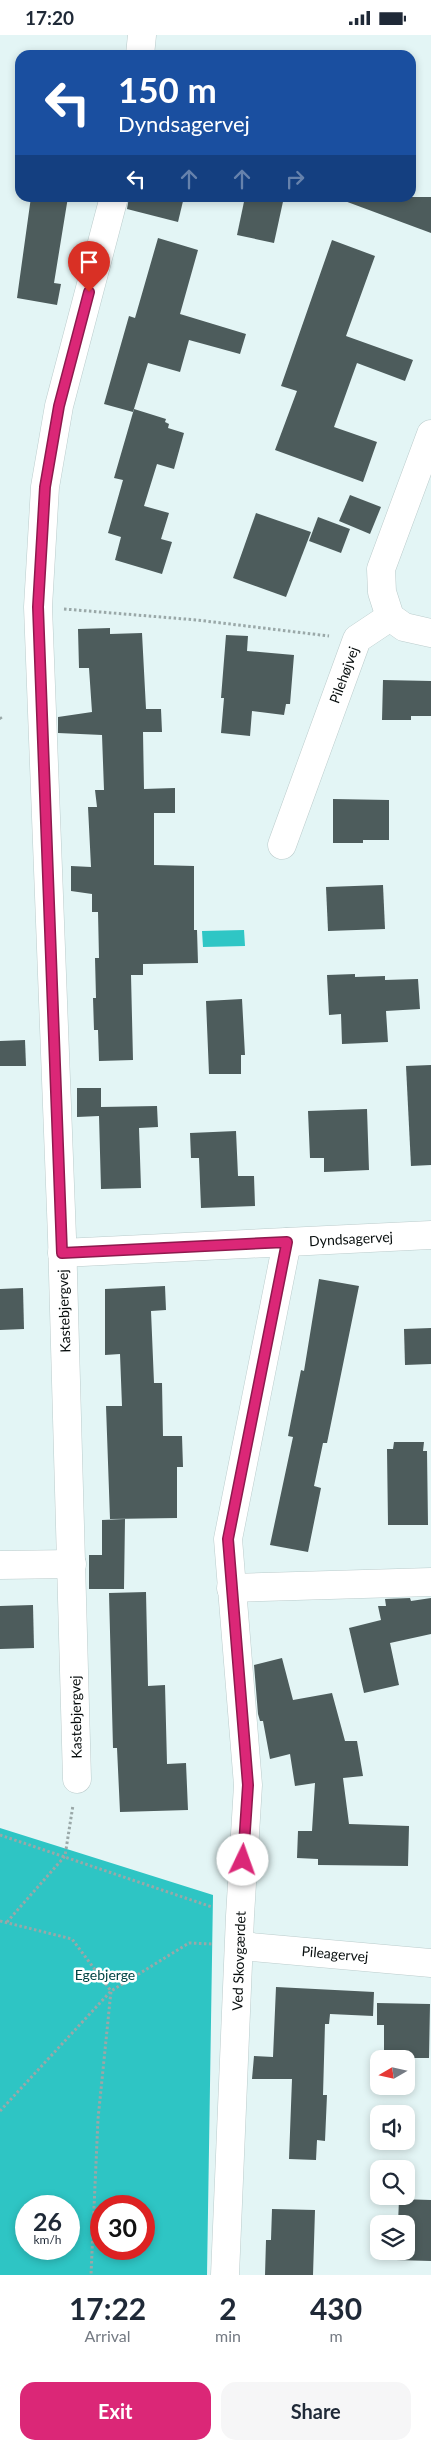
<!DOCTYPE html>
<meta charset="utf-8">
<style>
body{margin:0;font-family:Lato,sans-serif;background:#f6f6f7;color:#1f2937;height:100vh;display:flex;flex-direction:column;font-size:19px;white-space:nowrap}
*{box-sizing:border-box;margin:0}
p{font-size:16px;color:#747a83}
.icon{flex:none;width:28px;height:28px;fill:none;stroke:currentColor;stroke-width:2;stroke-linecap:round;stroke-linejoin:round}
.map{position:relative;height:2240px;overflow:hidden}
.drawer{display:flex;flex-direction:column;background:#fff;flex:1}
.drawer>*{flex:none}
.top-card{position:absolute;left:15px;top:15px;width:401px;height:152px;border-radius:15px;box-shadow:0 2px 8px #0003;background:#1a4fa0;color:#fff;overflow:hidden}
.needle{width:32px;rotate:261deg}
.controls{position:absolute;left:370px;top:2015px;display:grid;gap:10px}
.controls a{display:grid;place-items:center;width:45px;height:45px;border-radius:10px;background:#fff;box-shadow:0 2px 8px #0003;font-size:25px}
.speed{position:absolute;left:15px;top:2160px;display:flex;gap:10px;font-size:25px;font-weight:700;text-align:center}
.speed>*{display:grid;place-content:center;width:65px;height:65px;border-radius:50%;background:#fff;box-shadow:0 2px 8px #0003;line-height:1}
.speed small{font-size:12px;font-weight:400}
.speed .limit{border:8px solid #d22;background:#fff;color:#111}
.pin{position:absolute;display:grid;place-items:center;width:42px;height:42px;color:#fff;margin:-51px -21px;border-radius:50% 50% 50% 0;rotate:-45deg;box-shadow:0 0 5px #0007}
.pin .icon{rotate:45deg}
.me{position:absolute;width:55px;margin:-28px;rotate:3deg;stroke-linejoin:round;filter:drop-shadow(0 0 4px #0008)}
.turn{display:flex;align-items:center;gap:18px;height:105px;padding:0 20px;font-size:22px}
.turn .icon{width:65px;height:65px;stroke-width:2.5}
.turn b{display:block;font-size:35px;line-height:42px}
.lanes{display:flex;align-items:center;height:48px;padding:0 20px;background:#0003;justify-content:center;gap:25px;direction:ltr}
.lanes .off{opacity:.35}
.eta{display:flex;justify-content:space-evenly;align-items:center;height:85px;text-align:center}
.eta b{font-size:30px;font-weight:700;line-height:35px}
.primary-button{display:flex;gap:10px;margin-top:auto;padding:10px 20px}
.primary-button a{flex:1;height:58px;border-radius:15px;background:#db2777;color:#fff;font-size:20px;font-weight:700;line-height:58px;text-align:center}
.primary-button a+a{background:#f6f6f7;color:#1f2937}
.status{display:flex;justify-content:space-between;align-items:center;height:35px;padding:0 25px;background:#fff;direction:ltr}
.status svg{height:14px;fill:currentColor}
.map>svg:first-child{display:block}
.forest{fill:#2ec5c4;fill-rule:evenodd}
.water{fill:#2fc6c5}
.building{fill:#4d5c5c}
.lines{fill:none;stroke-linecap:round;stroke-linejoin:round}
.minor-casing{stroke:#bcc;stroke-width:29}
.path{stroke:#9aa8a8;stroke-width:3;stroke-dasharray:2.5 2.5;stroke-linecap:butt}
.minor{stroke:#fff;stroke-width:28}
.route-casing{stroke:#8e194d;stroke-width:12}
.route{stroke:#db2777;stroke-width:9}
.labels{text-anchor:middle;stroke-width:5;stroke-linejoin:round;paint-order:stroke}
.street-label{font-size:14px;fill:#070d0d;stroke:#fff}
.park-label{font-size:14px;fill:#044;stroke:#fff}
</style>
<div class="status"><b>17:20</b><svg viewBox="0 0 49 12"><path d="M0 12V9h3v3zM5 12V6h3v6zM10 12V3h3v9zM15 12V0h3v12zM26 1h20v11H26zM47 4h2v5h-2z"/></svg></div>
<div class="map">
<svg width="431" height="2240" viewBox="0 0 431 2240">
<rect width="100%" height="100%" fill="#e3f5f5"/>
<path class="forest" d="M0 1793 213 1860 207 2240H0ZM26 2171H69V2214H26ZM101 2171H144V2214H101Z"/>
<path class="water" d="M244 895 245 911 203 912 202 896Z"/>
<g class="building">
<path d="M31 162H68L54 248 61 249 57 270 17 263Z"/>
<path d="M129 162H184L178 187 127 174Z"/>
<path d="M245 162H284L274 208 237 200Z"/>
<path d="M343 162H431V198L342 165Z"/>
<path d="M158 203 198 215 180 279 246 299 240 319 189 305 180 337 148 328 133 377 104 369 129 281 135 283Z"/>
<path d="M332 205 375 221 346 301 413 325 405 346 357 328 334 392 377 407 363 447 275 415 297 356 281 351Z"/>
<path d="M134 374 166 384 165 387 169 389 168 393 184 398 174 434 157 429 144 471 169 478 161 504 172 507 162 539 115 525 121 502 108 498 123 445 114 443Z"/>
<path d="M350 460 381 472 370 499 339 486Z"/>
<path d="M256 478 311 497 286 562 233 543Z"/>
<path d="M318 482 350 494 341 518 309 506Z"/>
<path d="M110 593V599L142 598 146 674H161L162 697H143L144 754 175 753V778H154V830L194 831V895H197L198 928 143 929V940H131L133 1025 99 1026 98 995H94L93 963H96L95 923H99L98 877H92V859L71 856V831L91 832 88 772H97L95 755H104L102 700 58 698V682L92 677 89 633H79L78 594Z"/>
<path d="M226 600 248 601 247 616 294 620 290 669H286L284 680 252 676 250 701 221 698 224 663H221Z"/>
<path d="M383 645 431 646V681H411V685H382Z"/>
<path d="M333 764 389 765V805H363V808H333Z"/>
<path d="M383 850 385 894 328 896 326 852Z"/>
<path d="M355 939V942L385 941V945L418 944 420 974 386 976 388 1007 342 1009 341 979 329 980 327 940Z"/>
<path d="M242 964 245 1020H241V1039H209L206 966Z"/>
<path d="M25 1005 26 1031H0V1006Z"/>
<path d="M431 1030V1130L411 1131 406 1031Z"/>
<path d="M77 1053H101V1072L157 1071 158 1092 139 1093 141 1153 101 1154 99 1081 77 1082Z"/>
<path d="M367 1074 369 1135 324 1137V1123H310L308 1076Z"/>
<path d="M236 1096 238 1141H254L255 1171 201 1173 199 1123H191L190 1098Z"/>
<path d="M319 1244 359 1251 327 1408H323L314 1451 321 1453 308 1517 270 1510 293 1402 288 1401 301 1335 304 1336Z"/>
<path d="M165 1251 166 1275 151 1276 154 1348H162L163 1401H182L183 1432H177V1483L110 1484 106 1371H122L120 1319 105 1320V1254Z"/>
<path d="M23 1253 24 1294 0 1295V1254Z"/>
<path d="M431 1293V1329L405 1330 404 1294Z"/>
<path d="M394 1407H424L423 1416H427L428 1490H388L387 1414H393Z"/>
<path d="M125 1484 124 1554H89V1520H102V1485Z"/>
<path d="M146 1557 148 1651 165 1650 167 1729 186 1728 188 1775 120 1777 117 1713H113L109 1558Z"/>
<path d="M410 1563 411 1566 431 1563V1599L390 1608 399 1650 364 1658 349 1593 381 1585 378 1571H386L385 1564Z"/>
<path d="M33 1570 34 1613 0 1614V1571Z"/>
<path d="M282 1623 293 1665 332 1658 345 1706H357L363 1741 343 1743 349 1789 409 1791 408 1831 318 1830V1824L297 1823 298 1796H312L315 1748 295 1751 290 1719 270 1724 263 1686H260L258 1679 254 1630Z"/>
<path d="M276 1952 374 1957 373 1981 330 1979 329 1989H325L323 2060H327L325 2106 317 2105 316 2125 289 2124 292 2044H252L254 2021 273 2022Z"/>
<path d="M377 1968 430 1969 429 2023H384V1990H377Z"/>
<path d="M399 2164 431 2165V2226L396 2225V2216H406V2189H398Z"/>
<path d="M272 2174 315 2175 313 2240H265L266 2205H271Z"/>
</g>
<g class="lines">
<defs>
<g id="minor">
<path d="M140 20 142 0"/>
<path d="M390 582 382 557 381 534 431 399"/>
<path d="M390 582 404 592 431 598"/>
<path d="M282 810 357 604 390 582"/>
<path d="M62 1218 431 1200"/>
<path d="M0 1530 72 1529"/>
<path d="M231 1553 431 1547"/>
<path d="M77 1744 62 1202 38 572 45 452 59 371 114 162"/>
<path d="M240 1911 431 1928"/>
<path d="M225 2240 240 1881 248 1750 228 1504 287 1207"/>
</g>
</defs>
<use href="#minor" class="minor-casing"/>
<g class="path">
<path d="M64 574 197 585 329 601"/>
<path d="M0 682 2 685"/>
<path d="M0 1800 212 1872"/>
<path d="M0 1886 72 1904 111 1956 98 2084 91 2240"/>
<path d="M7 1887 65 1821 73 1770"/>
<path d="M0 2076 111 1956 189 1908 212 1909"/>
</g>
<use href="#minor" class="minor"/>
</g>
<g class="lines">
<defs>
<path id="route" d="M89 257 59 371 45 452 38 572 62 1218 287 1207 228 1504 248 1750 243 1825"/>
</defs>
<use href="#route" class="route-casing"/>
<use href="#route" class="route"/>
</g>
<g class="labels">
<g class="street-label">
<text transform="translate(344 640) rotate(-70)" y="5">Pilehøjvej</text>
<text transform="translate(351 1204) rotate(-3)" y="5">Dyndsagervej</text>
<text transform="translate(64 1276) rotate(-92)" y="5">Kastebjergvej</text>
<text transform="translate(76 1682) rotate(-91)" y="5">Kastebjergvej</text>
<text transform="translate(335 1919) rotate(5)" y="5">Pileagervej</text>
<text transform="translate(239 1926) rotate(-88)" y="5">Ved Skovgærdet</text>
</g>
<g class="park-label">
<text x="105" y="1945">Egebjerge</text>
</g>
</g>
</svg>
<div class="controls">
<a><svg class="needle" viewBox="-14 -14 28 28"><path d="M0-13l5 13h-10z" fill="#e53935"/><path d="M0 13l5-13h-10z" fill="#747a83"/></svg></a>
<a><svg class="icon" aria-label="sound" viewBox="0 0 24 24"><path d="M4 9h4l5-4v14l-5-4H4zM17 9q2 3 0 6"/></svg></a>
<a><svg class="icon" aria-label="search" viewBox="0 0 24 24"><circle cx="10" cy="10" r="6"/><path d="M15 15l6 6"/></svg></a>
<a><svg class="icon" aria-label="layers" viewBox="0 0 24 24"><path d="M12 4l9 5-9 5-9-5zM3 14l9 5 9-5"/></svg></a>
</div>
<div class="speed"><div>26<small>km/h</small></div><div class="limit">30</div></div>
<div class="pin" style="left:89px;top:257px;background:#d93025"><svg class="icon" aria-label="arrive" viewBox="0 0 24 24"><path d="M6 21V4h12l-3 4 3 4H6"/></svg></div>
<svg class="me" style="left:243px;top:1825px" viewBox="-20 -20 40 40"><circle r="19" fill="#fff"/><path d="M0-13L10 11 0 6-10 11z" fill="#db2777"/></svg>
<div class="top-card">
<div class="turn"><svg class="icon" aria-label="left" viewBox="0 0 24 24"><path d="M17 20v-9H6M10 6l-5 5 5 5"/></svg><div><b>150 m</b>Dyndsagervej</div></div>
<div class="lanes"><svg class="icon" aria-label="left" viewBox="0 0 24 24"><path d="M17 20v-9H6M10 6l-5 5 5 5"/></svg><svg class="icon off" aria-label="ahead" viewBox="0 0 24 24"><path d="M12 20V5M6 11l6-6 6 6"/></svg><svg class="icon off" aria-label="ahead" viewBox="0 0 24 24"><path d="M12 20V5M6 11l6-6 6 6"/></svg><svg class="icon off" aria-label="right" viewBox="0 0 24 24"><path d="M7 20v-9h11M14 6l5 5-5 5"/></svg></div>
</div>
</div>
<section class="drawer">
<div class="eta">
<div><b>17:22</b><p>Arrival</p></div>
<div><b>2</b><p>min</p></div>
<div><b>430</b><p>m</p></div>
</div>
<div class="primary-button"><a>Exit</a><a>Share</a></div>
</section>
